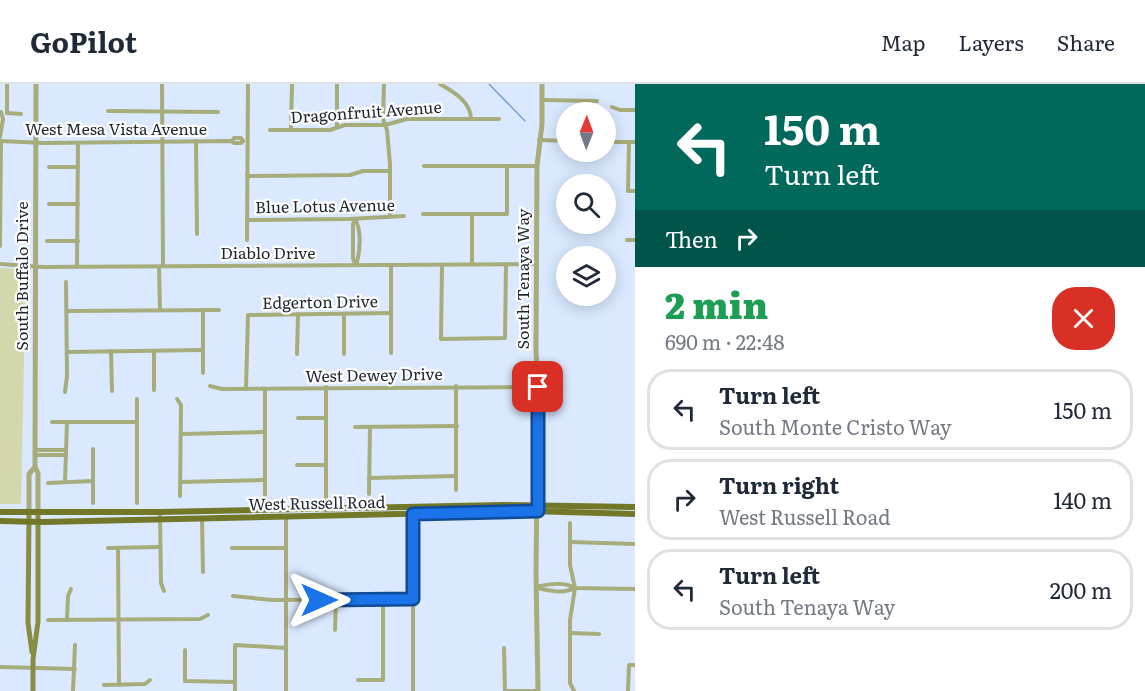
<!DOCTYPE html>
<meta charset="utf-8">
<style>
body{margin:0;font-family:Literata,serif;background:#f6f6f7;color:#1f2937;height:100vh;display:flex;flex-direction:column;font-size:22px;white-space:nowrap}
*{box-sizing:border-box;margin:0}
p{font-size:20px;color:#747a83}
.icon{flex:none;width:33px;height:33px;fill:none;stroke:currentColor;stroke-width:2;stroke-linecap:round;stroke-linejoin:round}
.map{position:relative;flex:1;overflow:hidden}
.sheet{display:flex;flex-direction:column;background:#fff;width:510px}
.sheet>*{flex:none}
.guide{background:#00695c;color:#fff;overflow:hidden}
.needle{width:39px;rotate:1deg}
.controls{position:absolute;left:556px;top:18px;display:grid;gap:12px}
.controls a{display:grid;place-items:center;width:60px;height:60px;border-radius:50%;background:#fff;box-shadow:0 3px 15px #0003;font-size:30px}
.pin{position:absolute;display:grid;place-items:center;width:51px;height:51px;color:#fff;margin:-26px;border-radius:12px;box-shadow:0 3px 9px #0006}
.me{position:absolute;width:66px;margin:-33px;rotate:90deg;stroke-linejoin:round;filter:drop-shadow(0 0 4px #0008)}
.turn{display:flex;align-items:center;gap:21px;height:126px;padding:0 30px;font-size:27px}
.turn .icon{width:78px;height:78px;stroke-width:2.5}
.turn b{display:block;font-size:42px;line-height:51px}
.then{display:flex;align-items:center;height:57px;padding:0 30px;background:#0003;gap:12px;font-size:22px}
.round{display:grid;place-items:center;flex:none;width:63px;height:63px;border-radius:24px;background:#f6f6f7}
.head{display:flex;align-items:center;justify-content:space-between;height:102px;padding:0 30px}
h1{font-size:36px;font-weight:800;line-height:45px;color:#1e9e55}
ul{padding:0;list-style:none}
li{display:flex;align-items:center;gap:18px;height:81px;margin:0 12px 9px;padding:0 18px;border:3px solid #e0e1e3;border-radius:24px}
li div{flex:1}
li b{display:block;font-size:22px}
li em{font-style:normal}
header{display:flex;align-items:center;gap:36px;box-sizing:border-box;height:84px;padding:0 30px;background:#fff;border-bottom:2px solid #e0e1e3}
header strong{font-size:28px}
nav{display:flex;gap:33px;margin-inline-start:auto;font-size:21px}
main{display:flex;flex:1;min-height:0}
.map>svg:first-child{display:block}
.green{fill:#d2d8ab}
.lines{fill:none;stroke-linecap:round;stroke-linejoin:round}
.stream{stroke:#779ed3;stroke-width:1.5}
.minor{stroke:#a7ac7b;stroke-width:4}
.tertiary{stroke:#a7ac7b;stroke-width:5}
.secondary{stroke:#888e41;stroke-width:5}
.primary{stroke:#727828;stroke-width:6}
.route-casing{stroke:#114b97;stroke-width:15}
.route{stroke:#1a73e8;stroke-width:10}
.labels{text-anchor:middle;stroke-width:4.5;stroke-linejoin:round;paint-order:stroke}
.street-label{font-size:16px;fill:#1f2630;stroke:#fff}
</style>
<header>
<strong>GoPilot</strong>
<nav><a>Map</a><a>Layers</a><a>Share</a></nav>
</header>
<main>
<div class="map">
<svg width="635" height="607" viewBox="0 0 635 607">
<rect width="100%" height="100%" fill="#dae9ff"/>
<path class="green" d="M0 184 26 185 21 420H0Z"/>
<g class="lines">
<path class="stream" d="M489 0 525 37"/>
<g class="minor">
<path d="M162 0 163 182"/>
<path d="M384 0 383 35 387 46 390 80V132"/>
<path d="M440 0C454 8 471 18 471 35"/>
<path d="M543 16 597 17"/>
<path d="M612 23 620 26H635"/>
<path d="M108 27 218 28"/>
<path d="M7 29V0"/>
<path d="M7 29 21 30"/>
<path d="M337 43V0"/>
<path d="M270 46H330L345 41H385L407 35H499"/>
<path d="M291 46 292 0"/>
<path d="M0 53 3 35 1 28"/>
<path d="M539 56 567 57"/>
<path d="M0 57 44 59 232 57 234 59H241L243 57"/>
<path d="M196 57 197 150"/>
<path d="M232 57 234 54H241L243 57"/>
<path d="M606 58H635"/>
<path d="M629 58 628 107H635"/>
<path d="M424 82H537"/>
<path d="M49 83H78"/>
<path d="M247 92 350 91 363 87H390"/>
<path d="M49 120H78"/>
<path d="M423 130H507V82"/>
<path d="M472 130V180"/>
<path d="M355 135C362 146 360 169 356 181"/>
<path d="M355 135 353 140V174L355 180"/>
<path d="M247 136 349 135 404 132"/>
<path d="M247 156 248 0"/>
<path d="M627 156H635"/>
<path d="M47 157H78"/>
<path d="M0 162 1 57"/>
<path d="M0 180 43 183 536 180"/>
<path d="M442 181 441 255 505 254 506 180"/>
<path d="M77 183 78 59"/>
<path d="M159 183 160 226"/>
<path d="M203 226V289"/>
<path d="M67 227 219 226"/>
<path d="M111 267 112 307"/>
<path d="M154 267V306"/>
<path d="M67 268 203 266"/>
<path d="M391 269V181"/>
<path d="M297 270 298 230"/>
<path d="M344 270V230"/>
<path d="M210 302 222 305 538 303"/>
<path d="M326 303V425"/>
<path d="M246 305 248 231 391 229"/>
<path d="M65 308 67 292 66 198"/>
<path d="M177 315 181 321 180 412"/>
<path d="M298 334H326"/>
<path d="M52 338H137"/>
<path d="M355 343 457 342"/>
<path d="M181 350 265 348"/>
<path d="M35 366H66"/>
<path d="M35 371H66"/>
<path d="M297 381H326"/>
<path d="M369 394 456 392"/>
<path d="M65 398 67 338"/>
<path d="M180 398 265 396"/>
<path d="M48 399 93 397"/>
<path d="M456 406V302"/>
<path d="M369 410 370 343"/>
<path d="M265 411V305"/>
<path d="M93 419V365"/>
<path d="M137 419V315"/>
<path d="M413 423V607"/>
<path d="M160 428 161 499 164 507"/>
<path d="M202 435 203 488"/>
<path d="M570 439V481L575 504 570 536V599L574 607"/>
<path d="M570 458 635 460"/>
<path d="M108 464 160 463"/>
<path d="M118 464 119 601"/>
<path d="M232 464H286"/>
<path d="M536 503C548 500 564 497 575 504L635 505"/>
<path d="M538 504C548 507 565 510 574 504"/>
<path d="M233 512 272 516 413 515"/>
<path d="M48 536 200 535 208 531"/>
<path d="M67 536 68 512 71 505"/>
<path d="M335 546 336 516"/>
<path d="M570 549 599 550"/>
<path d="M504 564 505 607"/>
<path d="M185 566V597L235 598"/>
<path d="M0 583 75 585"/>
<path d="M358 596H383V515"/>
<path d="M104 601 145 600 150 596"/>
<path d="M73 607 75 561"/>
<path d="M235 607V561L286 564"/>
<path d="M286 607V432"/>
<path d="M505 607H538"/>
<path d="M628 607 629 581H635"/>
</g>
<g class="tertiary">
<path d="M36 0 35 383 38 389V429"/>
<path d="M29 429V390L35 383"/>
<path d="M538 607 536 490 538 303 536 267 537 82 542 40V0"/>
</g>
<g class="secondary">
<path d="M29 429 28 539 32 568"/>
<path d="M33 607V575L38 538V429"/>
</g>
<g class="primary">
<path d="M0 428H160L503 421 635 423"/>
<path d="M0 437 43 438 530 427 635 430"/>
</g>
</g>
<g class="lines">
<defs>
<path id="route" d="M319 516 413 515V430L538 427V303"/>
</defs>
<use href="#route" class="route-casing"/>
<use href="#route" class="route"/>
</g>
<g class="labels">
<g class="street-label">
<text transform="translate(366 28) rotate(-4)" y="6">Dragonfruit Avenue</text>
<text x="116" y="51">West Mesa Vista Avenue</text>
<text transform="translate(325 122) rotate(-1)" y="6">Blue Lotus Avenue</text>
<text x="268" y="175">Diablo Drive</text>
<text transform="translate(22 192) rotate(-90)" y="6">South Buffalo Drive</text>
<text transform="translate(523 195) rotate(-90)" y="6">South Tenaya Way</text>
<text transform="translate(320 218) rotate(-1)" y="6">Edgerton Drive</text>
<text transform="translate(374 291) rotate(-1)" y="6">West Dewey Drive</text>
<text transform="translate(317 419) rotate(-1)" y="6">West Russell Road</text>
</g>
</g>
</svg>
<div class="controls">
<a><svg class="needle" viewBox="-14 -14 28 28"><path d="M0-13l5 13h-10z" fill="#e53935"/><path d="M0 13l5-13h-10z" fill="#747a83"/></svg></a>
<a><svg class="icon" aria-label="search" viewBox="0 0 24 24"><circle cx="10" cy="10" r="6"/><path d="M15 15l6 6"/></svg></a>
<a><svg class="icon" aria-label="layers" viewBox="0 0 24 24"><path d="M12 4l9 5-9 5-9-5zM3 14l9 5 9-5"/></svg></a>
</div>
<div class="pin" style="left:538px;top:303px;background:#d93025"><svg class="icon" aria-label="arrive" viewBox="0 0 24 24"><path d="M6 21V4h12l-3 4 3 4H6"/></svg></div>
<svg class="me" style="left:319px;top:516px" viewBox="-20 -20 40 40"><path d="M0-17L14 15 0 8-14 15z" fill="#1a73e8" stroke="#fff" stroke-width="4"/></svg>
</div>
<section class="sheet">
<div class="guide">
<div class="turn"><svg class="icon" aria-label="left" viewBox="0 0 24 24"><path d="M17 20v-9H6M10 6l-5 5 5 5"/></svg><div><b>150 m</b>Turn left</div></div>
<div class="then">Then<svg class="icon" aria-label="right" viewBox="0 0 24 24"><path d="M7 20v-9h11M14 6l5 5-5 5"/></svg></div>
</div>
<div class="head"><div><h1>2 min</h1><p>690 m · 22:48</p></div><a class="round" style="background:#d93025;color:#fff"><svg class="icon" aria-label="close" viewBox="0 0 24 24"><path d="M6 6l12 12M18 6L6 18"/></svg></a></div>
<ul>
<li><svg class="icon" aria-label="left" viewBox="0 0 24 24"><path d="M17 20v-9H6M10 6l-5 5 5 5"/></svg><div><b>Turn left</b><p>South Monte Cristo Way</p></div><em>150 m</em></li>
<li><svg class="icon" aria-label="right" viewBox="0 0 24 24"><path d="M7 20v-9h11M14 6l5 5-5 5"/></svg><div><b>Turn right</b><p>West Russell Road</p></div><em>140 m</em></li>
<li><svg class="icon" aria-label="left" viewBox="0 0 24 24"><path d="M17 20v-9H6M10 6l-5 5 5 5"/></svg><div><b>Turn left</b><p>South Tenaya Way</p></div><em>200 m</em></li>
</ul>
</section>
</main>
